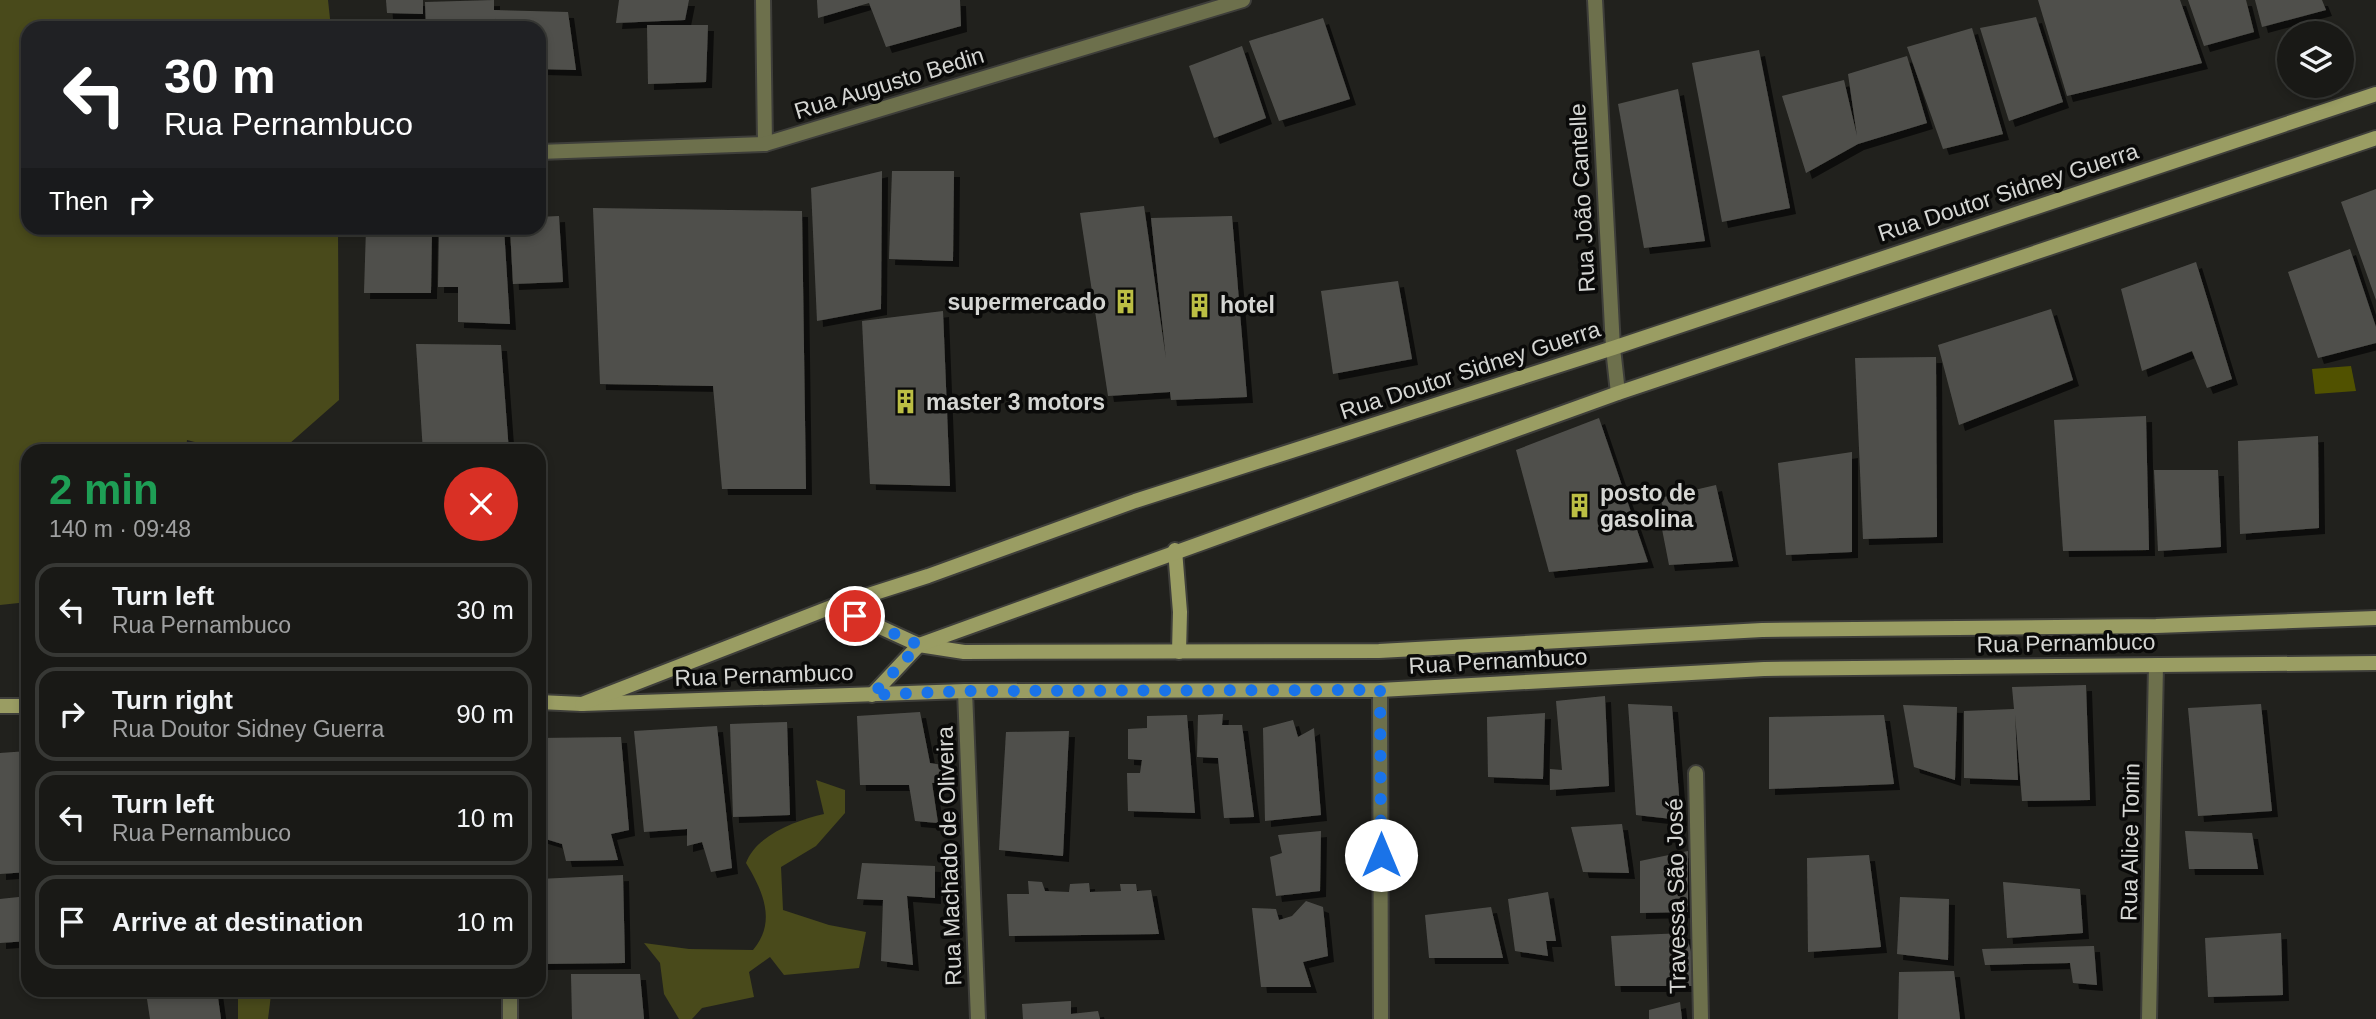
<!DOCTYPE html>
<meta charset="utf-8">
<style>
body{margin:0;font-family:Helvetica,sans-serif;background:#22221f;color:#f1f3f6;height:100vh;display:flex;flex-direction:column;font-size:26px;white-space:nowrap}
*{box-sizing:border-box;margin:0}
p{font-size:23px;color:#9fa0a1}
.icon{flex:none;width:38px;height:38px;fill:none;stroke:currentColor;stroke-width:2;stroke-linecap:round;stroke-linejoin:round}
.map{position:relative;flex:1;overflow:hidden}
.panel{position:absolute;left:21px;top:444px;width:525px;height:553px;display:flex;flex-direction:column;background:#191916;border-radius:21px;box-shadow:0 4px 10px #0003,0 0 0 2px #373835}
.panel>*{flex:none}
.banner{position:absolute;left:21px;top:21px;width:525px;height:214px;border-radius:21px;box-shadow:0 4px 10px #0003,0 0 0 2px #373835;background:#202124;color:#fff;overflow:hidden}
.controls{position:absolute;left:2277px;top:21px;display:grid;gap:14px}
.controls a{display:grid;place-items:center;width:77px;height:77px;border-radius:50%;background:#191916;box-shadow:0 4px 10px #0003,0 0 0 2px #373835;font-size:35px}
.pin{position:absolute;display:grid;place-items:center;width:60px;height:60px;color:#fff;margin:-30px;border:4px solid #fff;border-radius:50%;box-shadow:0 2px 7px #0007}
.me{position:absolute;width:77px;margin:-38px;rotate:0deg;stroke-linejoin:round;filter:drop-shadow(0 0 5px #0008)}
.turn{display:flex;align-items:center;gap:24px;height:147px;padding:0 28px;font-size:32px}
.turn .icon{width:91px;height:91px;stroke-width:2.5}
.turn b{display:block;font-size:49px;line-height:60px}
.then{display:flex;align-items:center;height:66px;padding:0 28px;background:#0003;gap:14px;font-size:26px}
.round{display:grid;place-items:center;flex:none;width:74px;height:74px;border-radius:37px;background:#22221f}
.headline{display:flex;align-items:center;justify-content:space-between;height:119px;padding:0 28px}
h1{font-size:42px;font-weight:600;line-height:52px;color:#1e9e55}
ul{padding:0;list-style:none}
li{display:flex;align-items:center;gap:21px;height:94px;margin:0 14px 10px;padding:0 14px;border:4px solid #373835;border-radius:21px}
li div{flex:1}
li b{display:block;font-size:26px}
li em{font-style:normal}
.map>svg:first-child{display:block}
.green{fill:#494a1b}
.water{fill:#515200}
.building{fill:#50504c;filter:url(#shadow)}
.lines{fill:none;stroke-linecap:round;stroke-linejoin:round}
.service-casing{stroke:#3e3e3a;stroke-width:18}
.minor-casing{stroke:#3e3e3a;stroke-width:18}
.tertiary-casing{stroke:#3e3e3a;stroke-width:18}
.secondary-casing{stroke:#3e3e3a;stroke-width:18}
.service{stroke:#6d704c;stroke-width:14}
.minor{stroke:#6d704c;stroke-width:14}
.tertiary{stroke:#6d704c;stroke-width:14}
.secondary{stroke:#9a9d63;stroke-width:14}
.route{stroke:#1a73e8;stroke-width:12;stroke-dasharray:0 21.6}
.labels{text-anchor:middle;stroke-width:7;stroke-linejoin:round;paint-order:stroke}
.street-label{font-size:23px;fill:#d5d6d3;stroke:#0a0a09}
.poi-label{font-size:23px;font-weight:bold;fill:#d5d6d3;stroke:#0a0a09;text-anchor:start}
</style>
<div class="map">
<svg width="2376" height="1019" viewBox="0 0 2376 1019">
<defs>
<filter id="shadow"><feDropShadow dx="6" dy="6" stdDeviation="0" flood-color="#0009"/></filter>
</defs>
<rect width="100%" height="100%" fill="#21211d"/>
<g class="green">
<path d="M0 0H328L331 28H28V228H338L339 400 281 451H230L187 440 186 451 28 452V602L0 605Z"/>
<path d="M816 780 845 790V813L816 846 781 867 783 910 829 925 866 932 859 968 784 975 770 957 749 972 754 997 702 1008 692 1019H679L664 994 660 963 644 943 689 949 753 950C777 922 763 891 746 863 756 835 797 820 824 814Z"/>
<path d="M238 991V990L310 991 304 998 271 995 268 1019H238Z"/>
</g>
<path class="water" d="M2351 366 2356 391 2315 394 2312 369Z"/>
<g class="building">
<path d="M386 0H423V14L387 13Z"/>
<path d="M494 0V10L568 12 576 70 539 69V28H496L495 18V28H426L425 2Z"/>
<path d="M619 0H689L685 20 616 23Z"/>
<path d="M817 0H960L961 26 886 47 869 3 818 18Z"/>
<path d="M2038 0H2180L2202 63 2067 96Z"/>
<path d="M2188 0H2246L2254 32 2204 46Z"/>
<path d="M2255 0H2322L2326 10 2262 27Z"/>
<path d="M2036 17 2063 102 2009 121 1980 28Z"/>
<path d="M1323 18 1350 99 1279 121 1249 41Z"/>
<path d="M647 25H708L706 82 648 84Z"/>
<path d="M1972 28 2003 134 1943 149 1907 47Z"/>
<path d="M1242 46 1266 118 1214 138 1189 66Z"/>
<path d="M1759 50 1790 208 1722 222 1692 63Z"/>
<path d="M1907 56 1927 123 1858 144 1806 173 1782 96 1844 80 1857 136 1848 74Z"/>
<path d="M1678 89 1705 241 1644 248 1618 104Z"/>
<path d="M882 171 881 309 817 321 811 188Z"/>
<path d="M892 171H954L953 261 889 259Z"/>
<path d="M2376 189V300L2341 202Z"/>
<path d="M1144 206 1166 359 1151 218 1232 216 1247 397 1171 400 1170 392 1108 396 1080 213Z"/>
<path d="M593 208 802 211 806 489H722L713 386 600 384Z"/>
<path d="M559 216 563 282 513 284 510 228H539V217Z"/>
<path d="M366 228H432L431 293H364Z"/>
<path d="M439 228H504L510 324 458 322V287H438Z"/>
<path d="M2350 249 2376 327V343L2318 358 2288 272Z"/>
<path d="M2196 262 2232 379 2207 388 2192 351 2142 371 2121 289Z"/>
<path d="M1398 281 1412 359 1333 374 1321 291Z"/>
<path d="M2051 309 2073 380 1959 425 1938 345Z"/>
<path d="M943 311 950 486 870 484 862 321Z"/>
<path d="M416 344 501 345 509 452H423Z"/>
<path d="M1936 357 1937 537 1863 539 1855 358Z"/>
<path d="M2146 416 2149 550 2063 551 2054 420Z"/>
<path d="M1599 418 1648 562 1549 572 1516 450Z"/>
<path d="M2318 436 2319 528 2240 534 2238 441Z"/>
<path d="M1852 452V552L1786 555 1778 463Z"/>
<path d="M2154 470H2218L2221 547 2158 551Z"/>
<path d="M1716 485 1733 561 1669 565 1662 529 1669 525 1660 498Z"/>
<path d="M2086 685 2090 800 2022 801 2015 714 2018 780 1964 778V711L2014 709 2012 687Z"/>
<path d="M1605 696 1609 786 1550 790V769L1562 770 1556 701Z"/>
<path d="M1628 704 1672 706 1681 820 1636 815Z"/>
<path d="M2261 704 2272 811 2198 816 2188 708Z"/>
<path d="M1903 705 1957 707 1955 780 1914 767Z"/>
<path d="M920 712 930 763 942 765 946 783H932L938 823 915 821 909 785H860L857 716Z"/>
<path d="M1545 713 1543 779 1488 777 1487 717Z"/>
<path d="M1223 714 1222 725H1242L1254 817 1224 818 1218 758 1197 757 1198 715Z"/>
<path d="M1187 715 1195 813 1128 811 1127 773H1140L1142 760 1128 759V729L1147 728V716Z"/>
<path d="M1884 715 1894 784 1769 789V717Z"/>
<path d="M1293 720 1298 737 1314 728 1321 815 1265 821 1263 728Z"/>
<path d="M787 722 790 815 733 817 730 724Z"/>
<path d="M717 726 732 868 711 872 702 842 687 846V829L644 832 634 731Z"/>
<path d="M1069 731 1063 856 999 850 1006 732Z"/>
<path d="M621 737 629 830 611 834 618 860 566 861 562 844 539 837V738Z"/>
<path d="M28 751V872L0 874V753Z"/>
<path d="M1622 824 1629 873 1583 872 1571 827Z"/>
<path d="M1321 831 1320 891 1276 896 1270 857 1282 853 1278 835Z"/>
<path d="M2185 831 2252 833 2258 869H2189Z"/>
<path d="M1688 851V912L1640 913V861Z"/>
<path d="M1869 855 1881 947 1808 952 1807 858Z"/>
<path d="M862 863 935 866V898L907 896 913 965 881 961 883 900 857 899Z"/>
<path d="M623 875 625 963 539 964V879Z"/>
<path d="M1028 881 1042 882 1045 891 1069 892 1070 884 1089 883 1090 892 1121 891 1120 884H1136L1137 891 1151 890 1159 934 1009 936 1007 894H1029Z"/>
<path d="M2003 882 2080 889 2083 933 2007 938Z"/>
<path d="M1548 892 1556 941H1546L1548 956 1515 951 1508 899Z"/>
<path d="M28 896V941L0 943V899Z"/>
<path d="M1900 897 1949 899 1948 960 1897 954Z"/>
<path d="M1306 901 1323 907 1328 956 1303 962 1311 987H1261L1252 908 1276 909 1279 920 1292 916Z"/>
<path d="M1491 907 1503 958H1429L1425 915Z"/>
<path d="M1686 933 1700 986H1615L1611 936Z"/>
<path d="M2281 933 2283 995 2208 997 2205 938Z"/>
<path d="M2094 946 2097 985 2073 983 2070 963 1985 965 1982 949Z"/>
<path d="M1954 971 1960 1019H1898L1899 972Z"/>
<path d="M571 974H640L644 1019H572Z"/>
<path d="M182 990H217L221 1019H150L147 999 182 998Z"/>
<path d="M1071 1001V1014L1098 1011 1100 1019H1023L1022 1004Z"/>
<path d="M1680 1002 1682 1019H1649V1010Z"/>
</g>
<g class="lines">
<defs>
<path id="service" d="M1696 773 1701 1019"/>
<g id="minor">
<path d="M763 0 765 144"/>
<path d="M1595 0 1613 348 1618 393"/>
<path d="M539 152 765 144 1243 0"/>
<path d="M965 691 978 1019"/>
<path d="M510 1019V990"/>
<path d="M2149 1019 2156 665"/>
</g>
<path id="tertiary" d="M1380 690 1381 1019"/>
<g id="secondary">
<path d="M1175 550 1180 612 1179 652"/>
<path d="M834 606 919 645 964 652 1379 651 1762 630 2156 626 2376 618"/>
<path d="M872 695 919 645 1618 393 2376 138"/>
<path d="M539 702 582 704 965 691 1380 690 1764 669 2376 663"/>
<path d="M582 704 834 606 928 576 1135 501 1613 348 2376 94"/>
<path d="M0 706H28"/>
</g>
</defs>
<use href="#service" class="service-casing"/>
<use href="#minor" class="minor-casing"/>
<use href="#tertiary" class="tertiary-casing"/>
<use href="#secondary" class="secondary-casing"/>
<use href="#service" class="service"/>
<use href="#minor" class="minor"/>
<use href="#tertiary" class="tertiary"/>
<use href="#secondary" class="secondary"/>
</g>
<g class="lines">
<path class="route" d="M855 616 919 645 872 695 965 691 1380 690 1381 855"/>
</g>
<defs>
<symbol id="building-bare" viewBox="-9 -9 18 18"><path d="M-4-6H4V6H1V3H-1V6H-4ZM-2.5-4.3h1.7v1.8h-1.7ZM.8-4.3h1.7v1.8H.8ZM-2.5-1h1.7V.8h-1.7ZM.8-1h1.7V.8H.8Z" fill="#bcbf44" stroke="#0a0a09" stroke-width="2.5" paint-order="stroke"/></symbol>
</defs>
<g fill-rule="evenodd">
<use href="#building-bare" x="1108" y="284" width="35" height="35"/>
<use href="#building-bare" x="1182" y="288" width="35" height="35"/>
<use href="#building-bare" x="888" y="384" width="35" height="35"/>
<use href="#building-bare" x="1562" y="488" width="35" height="35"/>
</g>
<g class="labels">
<g class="street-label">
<text transform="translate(889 83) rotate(-17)" y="8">Rua Augusto Bedin</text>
<text transform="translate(2008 192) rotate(-18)" y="8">Rua Doutor Sidney Guerra</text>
<text transform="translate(1582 198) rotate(-93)" y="8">Rua João Cantelle</text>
<text transform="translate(1470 370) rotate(-18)" y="8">Rua Doutor Sidney Guerra</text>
<text transform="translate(2066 643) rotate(-1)" y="8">Rua Pernambuco</text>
<text transform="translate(1498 661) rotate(-3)" y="8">Rua Pernambuco</text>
<text transform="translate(764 675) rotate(-2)" y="8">Rua Pernambuco</text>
<text transform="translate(2130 842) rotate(-89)" y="8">Rua Alice Tonin</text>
<text transform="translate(949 856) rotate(-92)" y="8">Rua Machado de Oliveira</text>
<text transform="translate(1676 896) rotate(-91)" y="8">Travessa São José</text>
</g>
<g class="poi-label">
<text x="1106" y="310" text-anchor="end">supermercado</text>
<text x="1220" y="313">hotel</text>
<text x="926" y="410">master 3 motors</text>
<text x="1600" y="501">posto de<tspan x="1600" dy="26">gasolina</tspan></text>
</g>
</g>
</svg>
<div class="controls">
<a><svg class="icon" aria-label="layers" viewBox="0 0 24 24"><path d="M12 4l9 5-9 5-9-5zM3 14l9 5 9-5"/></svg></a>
</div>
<div class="pin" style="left:855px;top:616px;background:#d93025"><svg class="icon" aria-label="arrive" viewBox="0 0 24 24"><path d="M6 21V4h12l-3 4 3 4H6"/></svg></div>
<svg class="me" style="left:1381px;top:855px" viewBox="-20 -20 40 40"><circle r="19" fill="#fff"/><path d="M0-13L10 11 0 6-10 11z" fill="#1a73e8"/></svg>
<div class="banner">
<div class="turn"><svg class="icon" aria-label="left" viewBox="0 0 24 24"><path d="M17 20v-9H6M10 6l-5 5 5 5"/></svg><div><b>30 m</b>Rua Pernambuco</div></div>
<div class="then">Then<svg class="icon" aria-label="right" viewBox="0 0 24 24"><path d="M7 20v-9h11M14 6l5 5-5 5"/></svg></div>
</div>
<section class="panel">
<div class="headline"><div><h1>2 min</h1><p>140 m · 09:48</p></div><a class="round" style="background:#d93025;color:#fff"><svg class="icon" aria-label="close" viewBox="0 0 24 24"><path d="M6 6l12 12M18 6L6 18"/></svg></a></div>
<ul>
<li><svg class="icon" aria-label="left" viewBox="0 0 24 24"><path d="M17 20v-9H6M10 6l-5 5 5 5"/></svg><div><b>Turn left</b><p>Rua Pernambuco</p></div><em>30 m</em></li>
<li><svg class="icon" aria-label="right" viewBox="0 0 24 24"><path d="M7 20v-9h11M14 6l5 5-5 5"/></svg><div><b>Turn right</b><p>Rua Doutor Sidney Guerra</p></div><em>90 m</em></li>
<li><svg class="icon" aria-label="left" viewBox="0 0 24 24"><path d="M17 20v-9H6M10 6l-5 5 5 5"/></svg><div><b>Turn left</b><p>Rua Pernambuco</p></div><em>10 m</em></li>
<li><svg class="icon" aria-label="arrive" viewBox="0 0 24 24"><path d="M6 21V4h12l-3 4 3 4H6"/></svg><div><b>Arrive at destination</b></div><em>10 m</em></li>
</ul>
</section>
</div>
